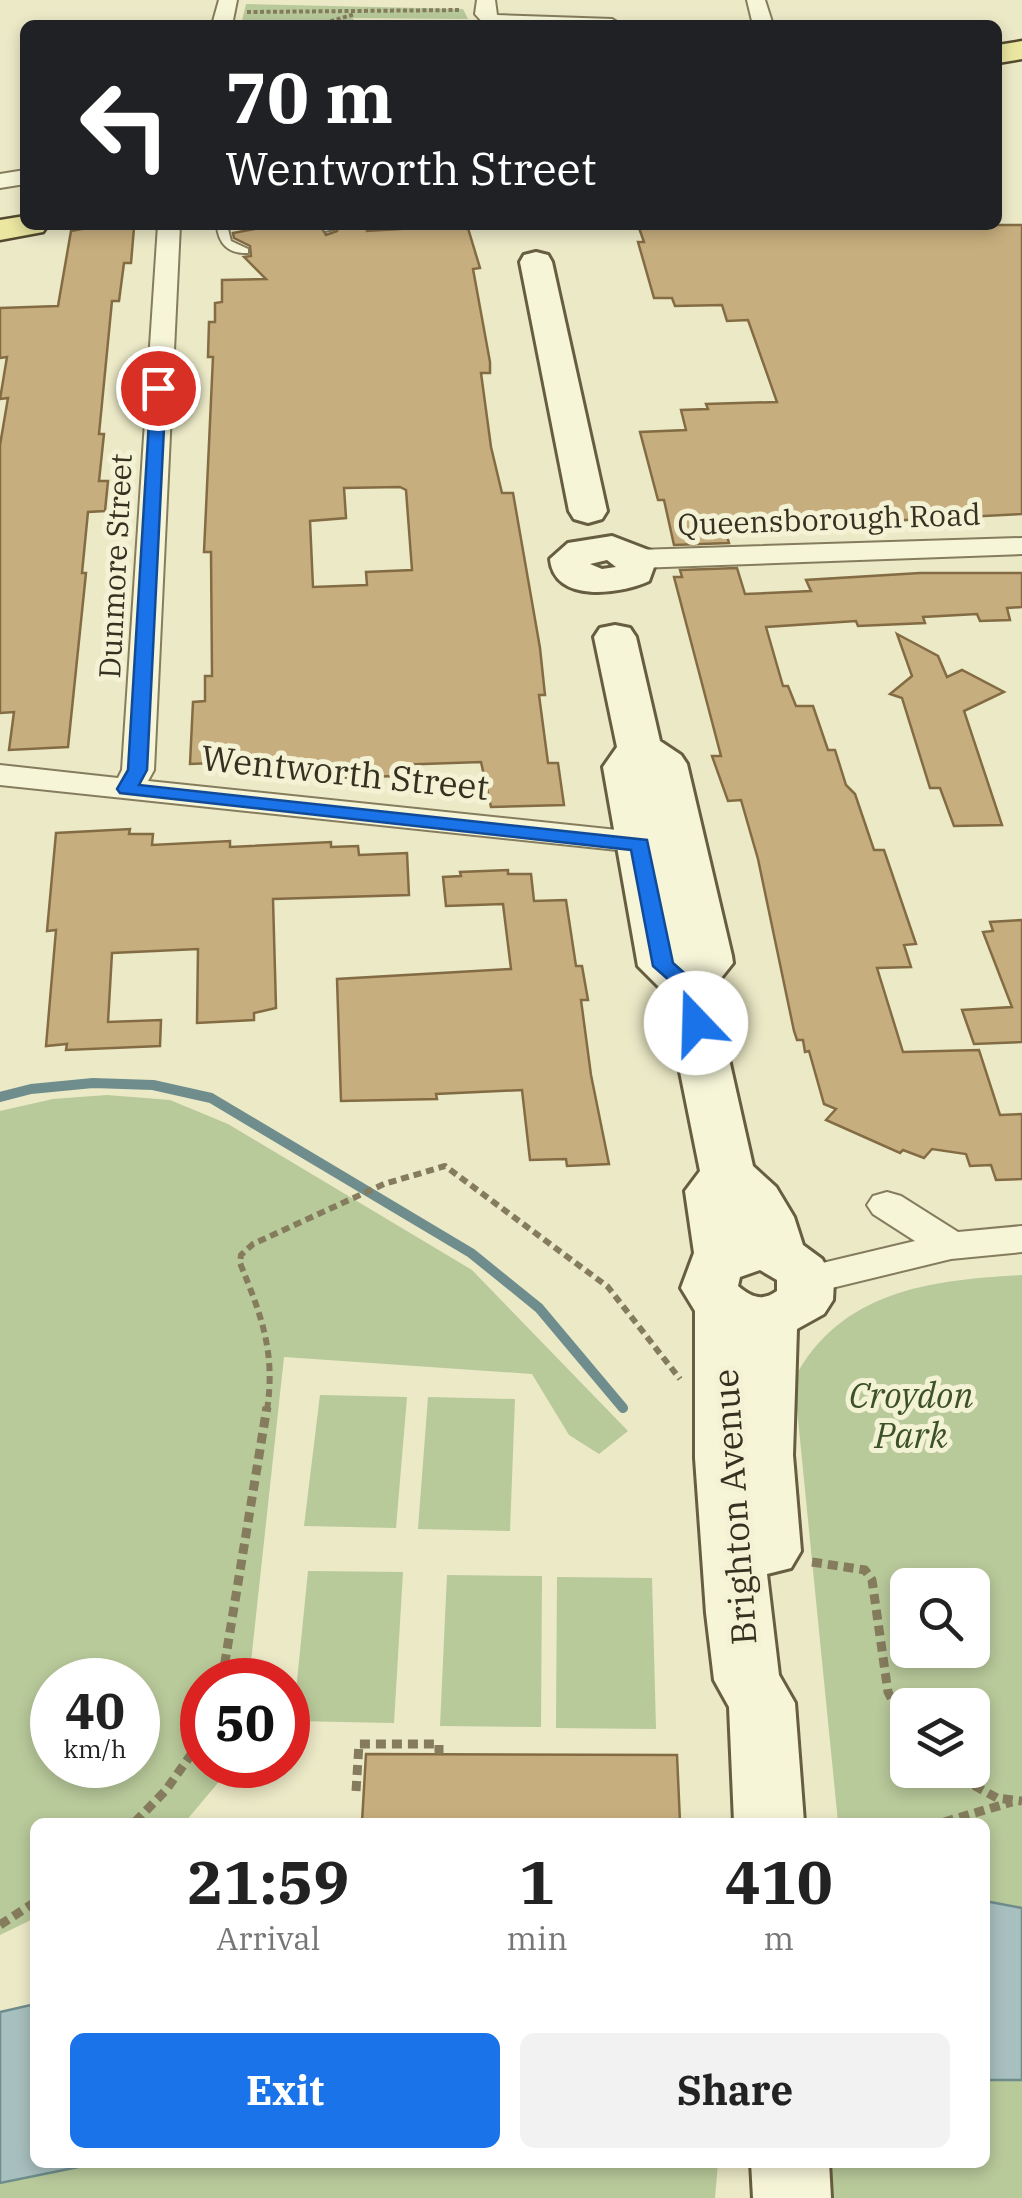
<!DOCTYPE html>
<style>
body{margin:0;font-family:"IBM Plex Serif",serif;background:#f2f2f2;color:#222;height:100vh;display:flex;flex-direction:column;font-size:38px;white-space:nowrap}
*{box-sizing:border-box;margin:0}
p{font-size:32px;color:#767676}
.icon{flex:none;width:55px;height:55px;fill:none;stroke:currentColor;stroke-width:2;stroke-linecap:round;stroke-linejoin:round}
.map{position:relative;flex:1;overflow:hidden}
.panel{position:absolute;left:30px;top:1818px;width:960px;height:350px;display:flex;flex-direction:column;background:#fff;border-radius:15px;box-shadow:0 5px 15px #0003}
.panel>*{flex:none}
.guide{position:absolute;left:20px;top:20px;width:982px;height:210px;border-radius:15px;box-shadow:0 5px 15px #0003;background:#202124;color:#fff;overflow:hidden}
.buttons{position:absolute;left:890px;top:1568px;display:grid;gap:20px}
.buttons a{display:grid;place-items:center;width:100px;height:100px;border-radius:15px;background:#fff;box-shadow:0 5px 15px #0003;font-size:50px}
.speed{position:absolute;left:30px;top:1658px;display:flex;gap:20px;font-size:50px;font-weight:700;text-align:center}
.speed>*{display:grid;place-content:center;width:130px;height:130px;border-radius:50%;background:#fff;box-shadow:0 5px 15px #0003;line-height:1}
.speed small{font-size:25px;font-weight:400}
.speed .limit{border:15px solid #d22;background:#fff;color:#111}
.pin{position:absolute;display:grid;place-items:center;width:85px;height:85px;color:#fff;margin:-42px;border:5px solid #fff;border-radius:50%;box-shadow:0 2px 10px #0007}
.me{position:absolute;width:110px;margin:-55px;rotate:339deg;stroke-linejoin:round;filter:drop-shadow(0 0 8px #0008)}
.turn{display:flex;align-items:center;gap:35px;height:210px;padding:0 40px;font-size:45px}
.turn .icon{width:130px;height:130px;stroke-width:2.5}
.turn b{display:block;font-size:70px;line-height:85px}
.eta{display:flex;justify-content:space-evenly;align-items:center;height:170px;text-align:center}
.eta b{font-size:60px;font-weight:700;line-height:70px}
.action{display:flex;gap:20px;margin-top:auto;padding:20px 40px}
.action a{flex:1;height:115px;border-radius:15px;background:#1a73e8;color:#fff;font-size:40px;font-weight:700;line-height:115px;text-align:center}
.action a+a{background:#f2f2f2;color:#222}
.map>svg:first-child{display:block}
.green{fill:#b8c99a;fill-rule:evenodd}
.water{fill:#a7bfbe;stroke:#6e8d8c;stroke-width:2.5}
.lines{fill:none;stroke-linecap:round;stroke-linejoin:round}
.stream{stroke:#6e8d8c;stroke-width:10}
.building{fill:#c7ae7e;stroke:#836c44;stroke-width:2.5;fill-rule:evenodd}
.lane-casing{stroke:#857c5d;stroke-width:4}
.street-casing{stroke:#857c5d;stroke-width:4}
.secondary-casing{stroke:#675d40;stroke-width:6}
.primary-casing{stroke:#534931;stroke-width:5}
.path-far2{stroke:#857c5d;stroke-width:4;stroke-dasharray:4 2.5;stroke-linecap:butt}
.path-far1{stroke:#857c5d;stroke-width:6;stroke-dasharray:8 5;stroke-linecap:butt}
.path{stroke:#857c5d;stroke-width:9;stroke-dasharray:10 6;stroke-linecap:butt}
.lane{fill:#f6f5d8;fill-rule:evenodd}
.street{fill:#f6f5d8;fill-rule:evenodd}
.secondary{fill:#f6f5d8;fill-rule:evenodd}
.primary{fill:#ebe6a0;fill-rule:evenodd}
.route{fill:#1a73e8;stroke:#114b97;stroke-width:2.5}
.labels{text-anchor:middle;stroke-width:10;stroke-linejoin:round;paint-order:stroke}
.far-street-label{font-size:30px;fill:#363020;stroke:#f3f2d5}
.street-label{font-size:35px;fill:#363020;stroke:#f3f2d5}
.park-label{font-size:35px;font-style:italic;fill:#3d5128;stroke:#f3f2d5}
</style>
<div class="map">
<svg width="1022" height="2198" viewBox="0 0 1022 2198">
<rect width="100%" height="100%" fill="#ebe9c6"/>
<g class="green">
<path d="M246 4 463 9 468 19 353 18 355 25H241Z"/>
<path d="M107 1095 170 1100 228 1124 472 1270 628 1431 599 1454 569 1435 532 1374 284 1357 249 1680H202V1765H233L185 1822H35V1918L0 1935V1111L53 1099ZM52 1680H138V1765H52Z"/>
<path d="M1022 1275V1908L985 1901V1822H838L794 1379C841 1290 931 1280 1022 1275ZM908 1585H972V1650H908ZM908 1705H972V1770H908Z"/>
<path d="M320 1395 407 1397 396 1528 304 1526Z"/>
<path d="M428 1397 515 1399 510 1531 418 1529Z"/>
<path d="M308 1571 403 1572 394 1723 293 1721Z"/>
<path d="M447 1575 542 1576 541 1727 440 1726Z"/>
<path d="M557 1577 652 1578 656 1729 556 1728Z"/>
<path d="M985 2080H1022V2198H792L791 2163 985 2162Z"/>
<path d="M98 2162 718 2163 715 2198H0V2184Z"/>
</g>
<g class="water">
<path d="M985 1901 1022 1908V2080H985Z"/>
<path d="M35 2004V2162L98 2163 0 2183V2012Z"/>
</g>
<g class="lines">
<path class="stream" d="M0 1097 31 1089 93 1083 153 1085 211 1098 471 1253 539 1308 623 1408"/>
</g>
<g class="building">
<path d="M103 225 134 228 131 263H124L119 301H112L99 434H104L99 481H108L105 511 88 512 82 573H86L68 747 9 750 14 712 0 713V445L8 398 0 399 7 357 0 358V308L58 306 71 231Z"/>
<path d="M276 225H320L326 235 337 231V225H367V231L467 225 480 268 473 269 490 362V373H481L491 447 502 493H513L540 648 545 695H539L548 763H558L564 805 491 807 481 762 395 765 396 776 334 778V774L293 775 292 768 242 770V762L190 764 193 702 205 701V676H212L211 552H204L213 357H208L209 322H215V303L222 302V280L266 279 244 257 251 256 250 246 234 238 233 233ZM400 487 406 490 412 570 366 572 367 585 313 587 310 521 346 518 344 488Z"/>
<path d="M638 225H1022V514L770 527 771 532 726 533 729 543 674 545 664 500H658L640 432 686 430 681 410 708 409 706 404 777 402 748 320 727 321 722 305 675 306 672 298H654L638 242H644Z"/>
<path d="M737 568 745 594 811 591 806 580 920 573H1022V607L1007 608 1010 620 980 621 977 614 923 617 925 623 858 626 856 621 766 627 783 686H788L796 706H813L828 750H835L846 785 855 794 874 850H884L916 944 904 945 911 967 877 968 903 1052 979 1050 1000 1115 1022 1114V1179L996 1180 991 1165 970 1166 966 1154 932 1149 924 1158 903 1150 900 1153 826 1120 836 1109 824 1104 809 1051 805 1052 803 1040H797L794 1031 758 859 741 800 728 801 712 756H721L674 577H682L680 570Z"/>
<path d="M897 634 938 656 947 677 962 670 1004 692 964 711 1002 825 954 826 940 788H930L902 698 890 694 912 676Z"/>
<path d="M130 829 129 834H153L152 845 230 841V847L331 842V847L358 846 359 855 407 853 409 895 273 899 276 1008 254 1013V1020L197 1023 198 949 112 953 108 1022 161 1020 160 1046 66 1050 67 1044 46 1046 56 930 47 931 56 833Z"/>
<path d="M508 870V874H531L534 901 566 900 576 966H582L588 1000H581L591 1075 609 1164 567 1166 566 1159 530 1160 522 1090 436 1094 437 1099 341 1101 337 979 511 969 503 904 446 906 443 877 461 876 460 872Z"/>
<path d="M1022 920V1042L974 1044 962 1010 1012 1007 983 932 993 931 990 922Z"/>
<path d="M366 1754 677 1755 680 1822H362Z"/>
</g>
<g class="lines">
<defs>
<g id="lane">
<path d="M217 225H227L231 241 248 249V253C229 254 218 244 217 225Z"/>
<path d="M323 225H333L334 229 325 231Z"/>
</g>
<g id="street">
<path d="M219 0H237L232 25H212Z"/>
<path d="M477 0H495L497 15 612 19 622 25H485L475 14Z"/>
<path d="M747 0H765L773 25H753Z"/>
<path d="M25 170V184L0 188V174Z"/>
<path d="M158 225H180L154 770 148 781 665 835 677 838 682 845 677 852 665 855 0 785V765L118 778 122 770Z"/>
<path d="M1022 538V554L637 568 627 565 623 559 627 553 637 550Z"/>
<path d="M887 1192 901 1196 958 1232 1022 1226V1252L951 1259 807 1294 793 1290 787 1280 793 1270 915 1241 873 1214 867 1205 873 1196Z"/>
</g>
<g id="secondary">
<path d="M536 252 548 255 552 262 607 511 602 519 588 523 574 519 569 511 520 262 524 255Z"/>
<path d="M612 536 651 551 657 559 649 581C621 594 554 604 550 559L568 543ZM607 560 616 567 602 569 590 564Z"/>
<path d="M615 625 630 628 636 637 660 741 681 755 687 764 732 956 733 963 713 988 753 1166 776 1187 794 1217 803 1245 822 1259 834 1281 833 1300 824 1314 797 1329 793 1455 801 1551 791 1568 767 1574 779 1675 795 1703 804 1822H734L729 1707 714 1680 706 1613 695 1458V1311L681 1288 694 1253 685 1191 700 1171 664 992 638 966 603 767 617 747 594 637 600 628ZM760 1270 777 1280V1291C762 1302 751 1297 738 1286L740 1277Z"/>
<path d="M751 2162H829L831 2198H753Z"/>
</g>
<g id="primary">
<path d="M1022 41V59L998 63V45Z"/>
<path d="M25 216V225H48L43 232 0 240V220Z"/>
</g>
</defs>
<use href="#lane" class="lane-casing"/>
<use href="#street" class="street-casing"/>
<use href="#secondary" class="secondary-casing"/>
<use href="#primary" class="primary-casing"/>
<g class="path-far2">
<path d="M247 12 460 10"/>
<path d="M318 25 355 14"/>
<path d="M254 225 257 228"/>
</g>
<path class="path-far1" d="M267 1410C276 1352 261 1315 240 1263L241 1255 253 1244 384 1184 445 1166 608 1287 680 1379"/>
<g class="path">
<path d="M812 1562 865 1570 872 1580 888 1692 908 1731"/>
<path d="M222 1680 267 1407"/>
<path d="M946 1770 997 1798 1022 1801"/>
<path d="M356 1791 359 1744H439V1754"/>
<path d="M135 1822 166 1790 202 1739"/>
<path d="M944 1822 1012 1802"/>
<path d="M0 1925 35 1902"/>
</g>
<use href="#lane" class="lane"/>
<use href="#street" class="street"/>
<use href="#secondary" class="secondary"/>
<use href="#primary" class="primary"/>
</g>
<path class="route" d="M158 383 166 388 147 770 139 785 647 840 673 963 699 986 707 1023 704 1028H688L678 988 653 966 631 850 120 793 117 789 128 770 151 388Z"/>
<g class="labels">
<g class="far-street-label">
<text transform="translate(829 520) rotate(-2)" y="10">Queensborough Road</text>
<text transform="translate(116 566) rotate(-87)" y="10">Dunmore Street</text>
</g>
<g class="street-label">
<text transform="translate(345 773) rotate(6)" y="12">Wentworth Street</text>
<text transform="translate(735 1507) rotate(-94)" y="12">Brighton Avenue</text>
</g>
<g class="park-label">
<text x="911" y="1408">Croydon<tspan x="911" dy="40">Park</tspan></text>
</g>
</g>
</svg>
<div class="buttons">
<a><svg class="icon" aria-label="search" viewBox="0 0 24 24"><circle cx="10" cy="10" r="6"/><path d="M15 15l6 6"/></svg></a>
<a><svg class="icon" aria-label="layers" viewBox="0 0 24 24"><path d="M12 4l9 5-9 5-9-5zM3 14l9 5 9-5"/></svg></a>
</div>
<div class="speed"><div>40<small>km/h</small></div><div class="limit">50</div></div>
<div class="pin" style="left:158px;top:388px;background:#d93025"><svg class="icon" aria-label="arrive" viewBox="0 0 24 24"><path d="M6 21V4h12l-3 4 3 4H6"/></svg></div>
<svg class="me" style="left:696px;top:1023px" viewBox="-20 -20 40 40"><circle r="19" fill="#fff"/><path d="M0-13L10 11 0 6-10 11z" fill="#1a73e8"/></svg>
<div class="guide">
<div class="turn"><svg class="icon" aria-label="left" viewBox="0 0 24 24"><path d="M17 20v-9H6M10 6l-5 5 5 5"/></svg><div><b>70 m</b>Wentworth Street</div></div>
</div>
<section class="panel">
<div class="eta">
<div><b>21:59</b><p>Arrival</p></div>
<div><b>1</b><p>min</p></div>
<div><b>410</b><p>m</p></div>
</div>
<div class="action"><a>Exit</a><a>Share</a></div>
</section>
</div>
